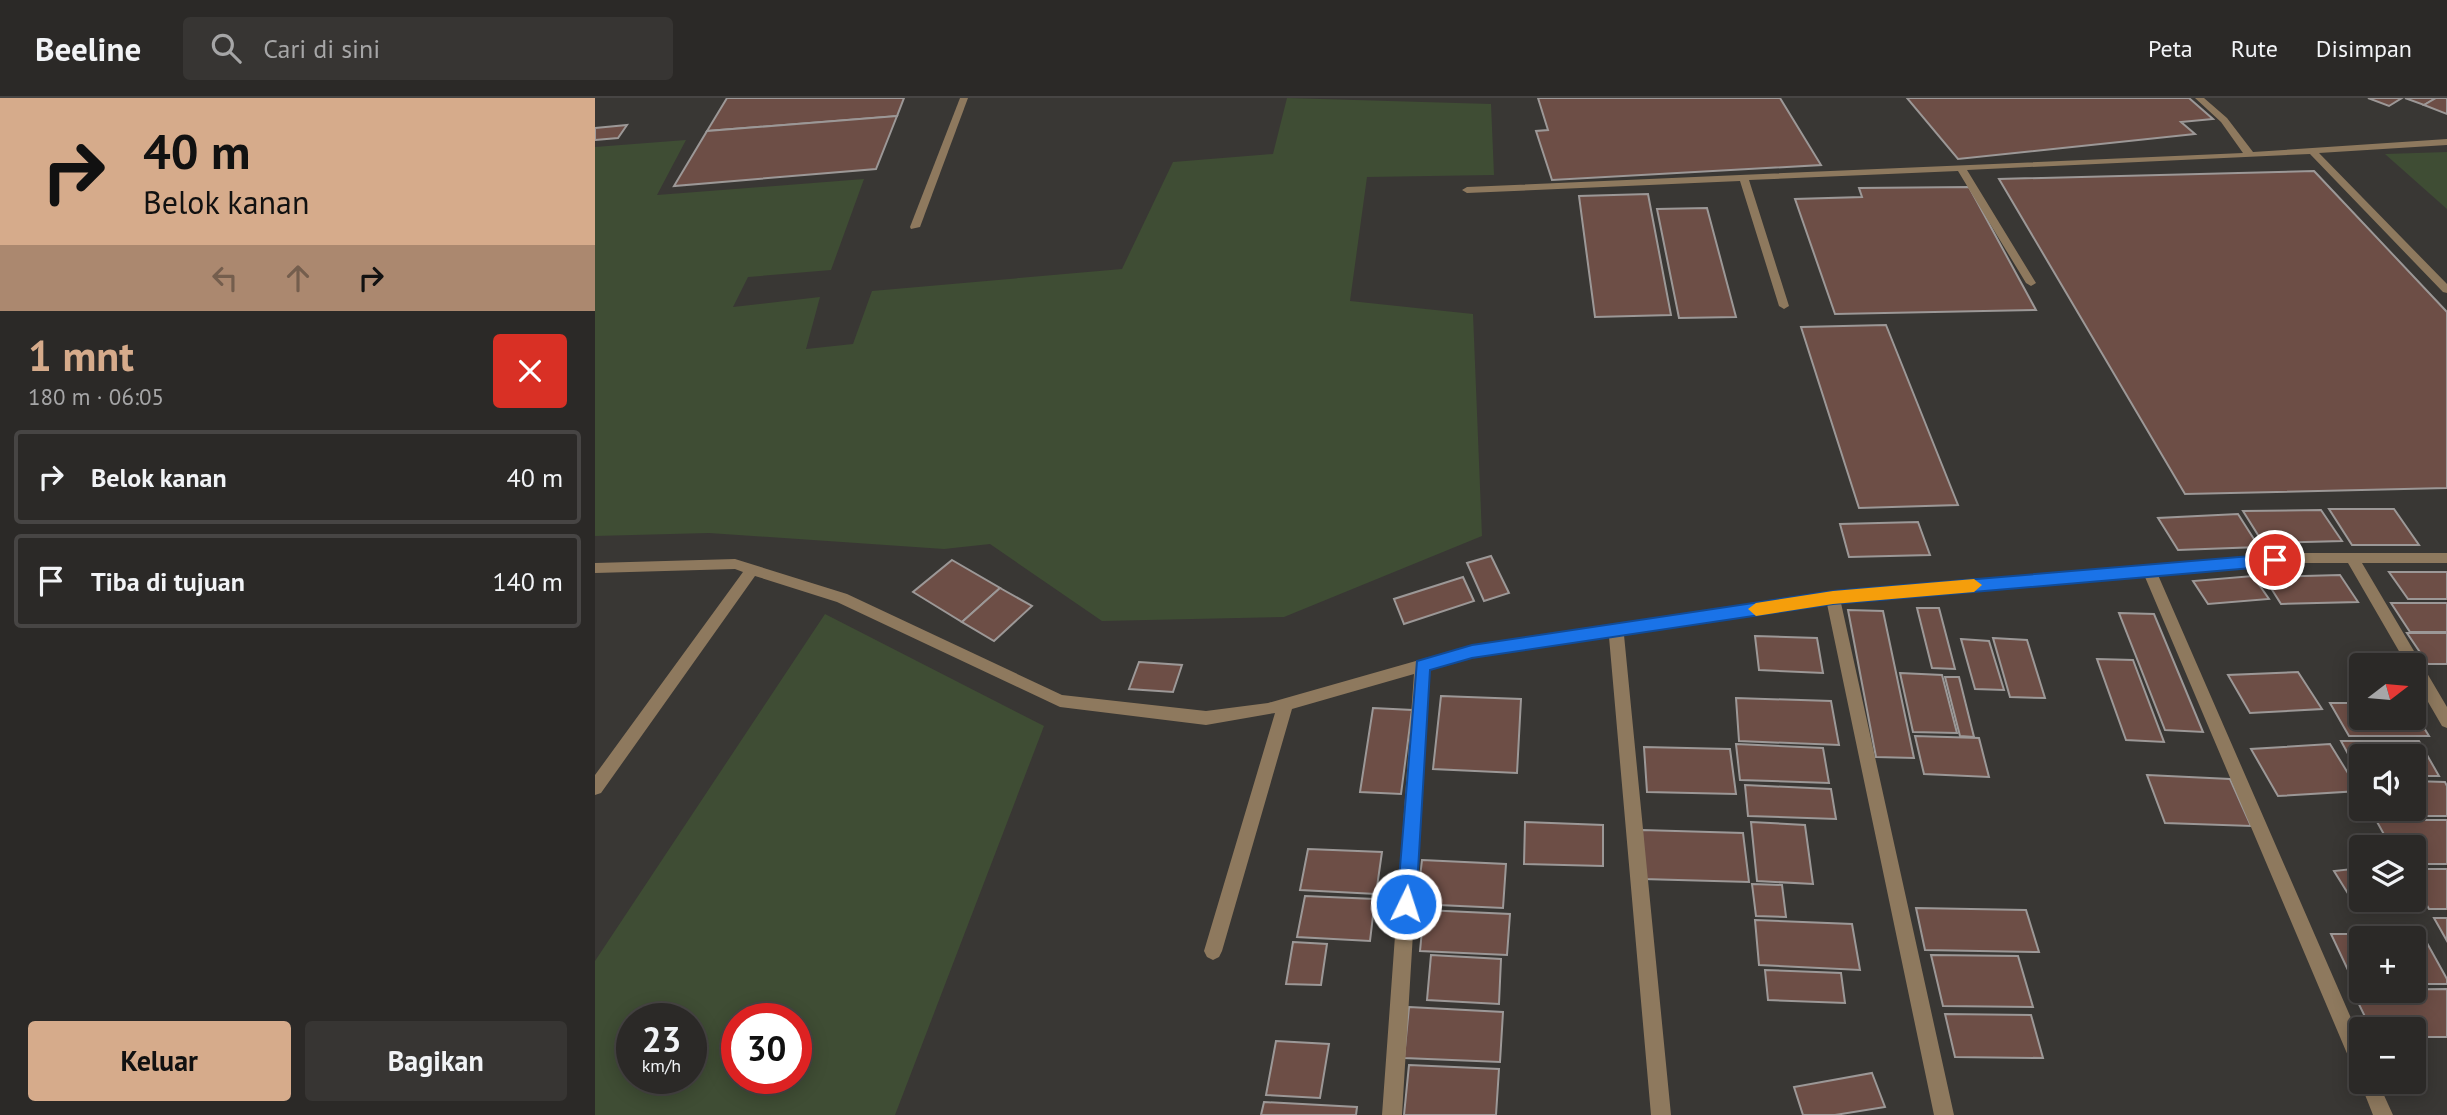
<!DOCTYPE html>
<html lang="id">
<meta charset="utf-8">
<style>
body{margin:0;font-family:"PT Sans",sans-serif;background:#373533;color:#f1f3f6;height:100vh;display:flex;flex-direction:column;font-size:26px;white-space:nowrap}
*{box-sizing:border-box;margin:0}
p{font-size:23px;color:#a6a6a7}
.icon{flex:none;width:38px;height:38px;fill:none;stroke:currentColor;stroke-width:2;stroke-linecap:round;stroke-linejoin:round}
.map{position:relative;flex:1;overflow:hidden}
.drawer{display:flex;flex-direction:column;background:#2b2927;width:595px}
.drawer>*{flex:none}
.banner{background:#d6ab8b;color:#111;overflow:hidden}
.needle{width:46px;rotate:74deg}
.fabs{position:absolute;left:1754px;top:555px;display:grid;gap:14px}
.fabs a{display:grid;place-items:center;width:77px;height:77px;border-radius:7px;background:#2b2927;box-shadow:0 4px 18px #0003,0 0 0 2px #474544;font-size:35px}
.speed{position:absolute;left:21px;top:905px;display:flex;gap:14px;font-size:35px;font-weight:700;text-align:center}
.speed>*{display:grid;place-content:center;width:91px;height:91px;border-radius:50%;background:#2b2927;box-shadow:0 4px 18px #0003,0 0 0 2px #474544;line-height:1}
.speed small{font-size:18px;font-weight:400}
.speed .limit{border:10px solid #d22;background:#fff;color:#111}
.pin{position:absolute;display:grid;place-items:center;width:60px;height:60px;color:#fff;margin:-30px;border:4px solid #fff;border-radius:50%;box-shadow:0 2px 7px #0007}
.me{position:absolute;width:77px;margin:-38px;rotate:4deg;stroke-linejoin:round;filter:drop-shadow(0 0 5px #0008)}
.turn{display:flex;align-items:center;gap:24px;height:147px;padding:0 28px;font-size:32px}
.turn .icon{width:91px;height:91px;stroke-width:2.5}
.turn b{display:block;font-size:49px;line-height:60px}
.lanes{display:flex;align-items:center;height:66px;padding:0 28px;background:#0003;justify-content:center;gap:35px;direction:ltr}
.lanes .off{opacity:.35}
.round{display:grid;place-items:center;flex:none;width:74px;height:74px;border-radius:7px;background:#373533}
.summary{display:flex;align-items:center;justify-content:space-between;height:119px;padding:0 28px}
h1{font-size:42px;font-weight:700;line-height:52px;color:#d6ab8b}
.cta{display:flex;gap:14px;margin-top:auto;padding:14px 28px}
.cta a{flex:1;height:80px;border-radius:7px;background:#d6ab8b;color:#111;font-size:28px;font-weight:700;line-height:80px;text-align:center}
.cta a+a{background:#373533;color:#f1f3f6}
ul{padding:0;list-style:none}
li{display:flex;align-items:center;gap:21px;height:94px;margin:0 14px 10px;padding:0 14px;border:4px solid #474544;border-radius:7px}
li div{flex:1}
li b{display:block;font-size:26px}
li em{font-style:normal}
header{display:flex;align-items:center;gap:42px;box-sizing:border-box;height:98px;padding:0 35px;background:#2b2927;border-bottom:2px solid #474544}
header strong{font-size:33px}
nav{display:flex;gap:38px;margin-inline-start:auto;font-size:24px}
.search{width:490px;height:63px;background:#373533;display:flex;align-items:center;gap:18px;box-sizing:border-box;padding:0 24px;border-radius:7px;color:#a6a6a7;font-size:26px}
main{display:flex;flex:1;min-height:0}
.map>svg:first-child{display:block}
.green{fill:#3f4d34;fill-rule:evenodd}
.building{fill:#6d4e46;stroke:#9c9897;stroke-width:2}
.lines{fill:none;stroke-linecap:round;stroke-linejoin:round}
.service{fill:#8e795e;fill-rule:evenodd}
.minor{fill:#8e795e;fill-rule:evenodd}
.route{fill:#1a73e8;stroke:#114b97;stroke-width:2}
.slow{fill:#f59e0b}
</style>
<header>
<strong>Beeline</strong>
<div class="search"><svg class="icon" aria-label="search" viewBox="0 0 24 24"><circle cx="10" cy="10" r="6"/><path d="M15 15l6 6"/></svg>Cari di sini</div>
<nav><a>Peta</a><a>Rute</a><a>Disimpan</a></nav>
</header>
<main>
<section class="drawer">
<div class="banner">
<div class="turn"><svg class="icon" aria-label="right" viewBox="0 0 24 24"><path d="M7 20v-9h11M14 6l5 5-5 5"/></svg><div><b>40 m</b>Belok kanan</div></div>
<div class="lanes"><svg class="icon off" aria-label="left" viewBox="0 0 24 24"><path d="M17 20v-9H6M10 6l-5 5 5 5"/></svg><svg class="icon off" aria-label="ahead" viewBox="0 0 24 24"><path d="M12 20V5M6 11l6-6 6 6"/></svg><svg class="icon" aria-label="right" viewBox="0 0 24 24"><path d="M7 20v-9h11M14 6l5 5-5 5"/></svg></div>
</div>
<div class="summary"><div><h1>1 mnt</h1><p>180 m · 06:05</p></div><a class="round" style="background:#d93025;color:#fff"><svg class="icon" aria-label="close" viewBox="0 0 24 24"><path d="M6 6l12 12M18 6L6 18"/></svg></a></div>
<ul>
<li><svg class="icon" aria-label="right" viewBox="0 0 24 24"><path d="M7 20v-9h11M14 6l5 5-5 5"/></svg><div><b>Belok kanan</b></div><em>40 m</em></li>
<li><svg class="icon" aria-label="arrive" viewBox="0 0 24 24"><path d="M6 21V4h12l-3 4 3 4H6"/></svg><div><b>Tiba di tujuan</b></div><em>140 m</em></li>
</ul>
<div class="cta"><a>Keluar</a><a>Bagikan</a></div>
</section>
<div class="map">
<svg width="1852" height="1017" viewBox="0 0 1852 1017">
<rect width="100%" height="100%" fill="#393734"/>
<g class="green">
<path d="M692 0 896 6 899 77 772 79 755 203 878 216 887 438 689 519 507 523 395 446 349 451 114 435 0 438V49L91 42 62 97 269 81 236 172 153 179 138 209 225 199 211 251 258 246 277 193 527 171 578 64 678 56Z"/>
<path d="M1852 54V111L1790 56Z"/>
<path d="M230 516 449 628 300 1017H0V863ZM37 920H96V980H37ZM142 920H201V980H142Z"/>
</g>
<g class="building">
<path d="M132 0H309L302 18 112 33Z"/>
<path d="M943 0H1185L1226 67 957 82 941 33 953 32Z"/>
<path d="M1312 0H1594L1618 21 1586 24 1600 36 1363 61Z"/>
<path d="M1773 0H1807L1794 8Z"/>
<path d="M1810 0H1841L1829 7Z"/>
<path d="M1841 0H1852V16L1829 7Z"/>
<path d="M302 18 281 71 79 88 112 33Z"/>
<path d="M32 27 23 40 0 42V30Z"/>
<path d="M1719 73 1852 214V390L1590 396 1404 81Z"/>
<path d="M1374 89 1441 212 1240 216 1200 101 1267 99 1264 90Z"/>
<path d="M1053 96 1076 217 1000 219 984 98Z"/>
<path d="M1112 110 1141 219 1084 220 1062 111Z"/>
<path d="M1291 227 1363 407 1264 410 1206 229Z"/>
<path d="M1734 411H1799L1824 447H1757Z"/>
<path d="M1726 412 1747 443 1668 445 1648 413Z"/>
<path d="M1643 416 1664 449 1583 452 1563 420Z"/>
<path d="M1323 424 1335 457 1254 459 1245 426Z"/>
<path d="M896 458 914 495 889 503 872 465Z"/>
<path d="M357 462 405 490 367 524 318 494Z"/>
<path d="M1794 474H1852V501H1813Z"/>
<path d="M1745 477 1763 504 1686 506 1669 479Z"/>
<path d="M1658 478 1674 501 1613 506 1598 483Z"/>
<path d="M868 479 879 503 809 526 799 501Z"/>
<path d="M405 490 437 508 399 543 367 524Z"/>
<path d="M1796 505H1852V534H1815Z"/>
<path d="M1322 510H1344L1360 571 1337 570Z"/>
<path d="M1253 512 1288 513 1319 660 1281 659Z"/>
<path d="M1524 515 1559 516 1608 634 1570 632Z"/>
<path d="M1812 535H1852V566H1833Z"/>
<path d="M1160 538 1222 540 1228 575 1164 572Z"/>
<path d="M1398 540 1432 542 1450 600 1415 599Z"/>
<path d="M1366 541 1394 543 1409 592 1380 591Z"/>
<path d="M1502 561 1538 562 1569 644 1531 642Z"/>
<path d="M544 564 587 567 578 594 534 591Z"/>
<path d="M1703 574 1727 611 1655 615 1633 577Z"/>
<path d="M1305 575 1347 577 1362 635 1318 634Z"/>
<path d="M1350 579H1364L1379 639 1365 638Z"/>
<path d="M846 598 926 601 922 675 838 671Z"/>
<path d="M1141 600 1236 603 1244 647 1144 643Z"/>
<path d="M1735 605H1766V620H1818V612L1834 638H1754Z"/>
<path d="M778 610 817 612 806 696 765 694Z"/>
<path d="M1320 638 1384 640 1394 679 1329 676Z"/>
<path d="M1746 643H1824L1844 678H1818V658H1766L1765 678Z"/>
<path d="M1141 646 1228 650 1234 685 1145 682Z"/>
<path d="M1735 646 1764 693 1683 698 1656 651Z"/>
<path d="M1049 649 1135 651 1141 696 1052 694Z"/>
<path d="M1552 677 1635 681 1656 728 1570 725Z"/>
<path d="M1818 683 1850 684 1852 688V718H1785L1781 710H1818Z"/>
<path d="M1150 687 1236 691 1241 721 1153 718Z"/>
<path d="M1781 722H1852V766H1818V749H1796Z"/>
<path d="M930 724 1008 727V768L929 766Z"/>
<path d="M1156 724 1210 727 1218 786 1162 783Z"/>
<path d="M1047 732 1148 735 1154 784 1048 781Z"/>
<path d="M713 751 787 754 781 796 705 792Z"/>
<path d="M827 762 911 766 908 810 822 806Z"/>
<path d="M1766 770V801L1757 802 1739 773Z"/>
<path d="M1818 771H1852V811H1834L1818 783Z"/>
<path d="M1157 786 1187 787 1191 819 1161 818Z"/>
<path d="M710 798 780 801 775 843 702 839Z"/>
<path d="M1321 810 1431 812 1444 854 1330 852Z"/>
<path d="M829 812 915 816 912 857 825 853Z"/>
<path d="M1839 820H1852V843Z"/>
<path d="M1160 822 1257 826 1265 872 1164 867Z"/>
<path d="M1736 836H1827L1852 881V886H1818V840H1766V887H1760Z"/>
<path d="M698 844 732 846 726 887 691 886Z"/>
<path d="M836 857 906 861 904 906 832 902Z"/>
<path d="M1336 857 1423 858 1438 909 1348 908Z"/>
<path d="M1170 872 1246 875 1250 905 1173 902Z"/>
<path d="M1852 891V939H1818V931H1776L1757 892Z"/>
<path d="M814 909 908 914 905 964 809 960Z"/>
<path d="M1350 916 1436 917 1448 960 1360 959Z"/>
<path d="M681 943 734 946 725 1000 671 997Z"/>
<path d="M814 967 904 971 901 1017H809Z"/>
<path d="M1277 975 1290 1009 1240 1017H1208L1199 989Z"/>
<path d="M669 1004 762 1009 761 1017H666Z"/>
</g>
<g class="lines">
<g class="service">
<path d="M365 0H373L325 129 316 131 315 129Z"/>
<path d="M1600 0H1609L1632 20 1658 54 1852 41V47L1724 55 1852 186V195L1848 194 1715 56 1372 72 1441 185 1436 188 1431 185 1363 73 1154 82 1194 208 1189 211 1184 208 1145 83 872 95 867 92 872 89 1648 55 1626 24Z"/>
</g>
<g class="minor">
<path d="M1705 455H1852V465H1767L1852 609V630L1847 628 1818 578V567H1812L1753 465H1705L1563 477 1766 943V974L1759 972 1550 479 1246 505 1359 1017H1339L1232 506 1029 537 1076 1017H1056L1014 539 877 559 834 571 807 1017H787L819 576 697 611 627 853 624 859 618 862 612 859 609 853 680 615 611 627 465 609 242 504 160 478 6 695 0 697V677L148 474 140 471 0 475V465L140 461 252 496 467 597 611 613 673 605 877 547 1238 494Z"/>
<path d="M1766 981V984H1783L1798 1017H1778L1765 984Z"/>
</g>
</g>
<path class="route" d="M1680 456 1687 462 1680 468 1238 506 877 560 835 572 821 806 818 812 811 815 805 812 802 806 822 563 877 547 1238 493Z"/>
<path class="slow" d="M1379 481 1387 487 1379 494 1238 506 1161 518 1153 511 1161 505 1238 493Z"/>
</svg>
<div class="fabs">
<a><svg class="needle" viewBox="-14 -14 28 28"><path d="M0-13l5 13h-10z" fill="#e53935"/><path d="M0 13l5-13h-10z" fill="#a6a6a7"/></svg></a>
<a><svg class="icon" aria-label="sound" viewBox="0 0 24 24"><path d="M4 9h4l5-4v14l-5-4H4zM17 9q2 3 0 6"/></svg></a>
<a><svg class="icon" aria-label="layers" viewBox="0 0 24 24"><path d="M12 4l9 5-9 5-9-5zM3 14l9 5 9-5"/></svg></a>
<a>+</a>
<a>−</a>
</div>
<div class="speed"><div>23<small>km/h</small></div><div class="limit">30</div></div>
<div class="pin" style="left:1680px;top:462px;background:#d93025"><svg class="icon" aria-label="arrive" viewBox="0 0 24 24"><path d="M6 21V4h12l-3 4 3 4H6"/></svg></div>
<svg class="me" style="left:811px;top:806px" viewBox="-20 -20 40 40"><circle r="17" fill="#1a73e8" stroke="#fff" stroke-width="3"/><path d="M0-11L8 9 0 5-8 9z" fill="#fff"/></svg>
</div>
</main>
